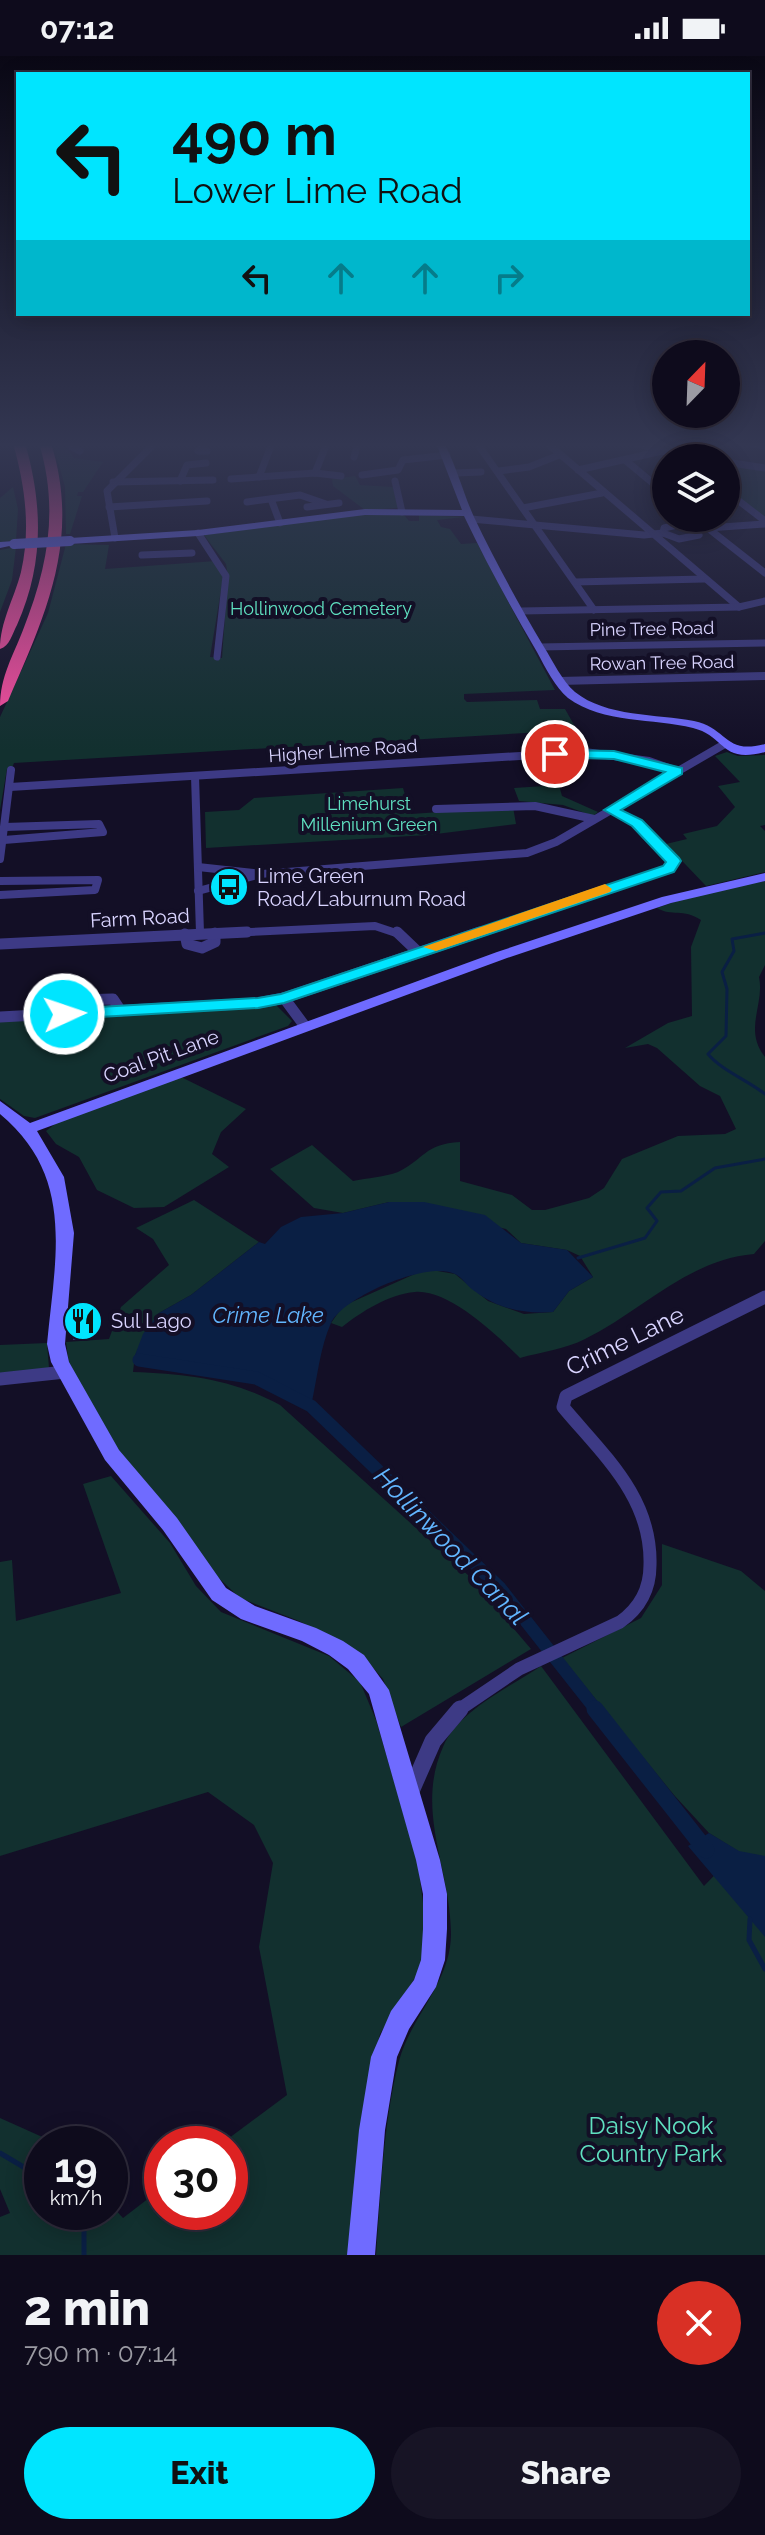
<!DOCTYPE html>
<meta charset="utf-8">
<style>
body{margin:0;font-family:Raleway,sans-serif;background:#171425;color:#f1f3f6;height:100vh;display:flex;flex-direction:column;font-size:30px;white-space:nowrap}
*{box-sizing:border-box;margin:0}
p{font-size:26px;color:#9b9ba3}
.icon{flex:none;width:44px;height:44px;fill:none;stroke:currentColor;stroke-width:2;stroke-linecap:round;stroke-linejoin:round}
.map{position:relative;height:2199px;overflow:hidden}
.side{display:flex;flex-direction:column;background:#0e0b1c;flex:1}
.side>*{flex:none}
.hud{position:absolute;left:16px;top:16px;width:734px;height:244px;border-radius:0px;box-shadow:0 4px 20px #0003,0 0 0 2px #2e2b3b;background:#00e5ff;color:#111;overflow:hidden}
.needle{width:52px;rotate:23deg}
.controls{position:absolute;left:652px;top:284px;display:grid;gap:16px}
.controls a{display:grid;place-items:center;width:88px;height:88px;border-radius:50%;background:#0e0b1c;box-shadow:0 4px 20px #0003,0 0 0 2px #2e2b3b;font-size:40px}
.speed{position:absolute;left:24px;top:2070px;display:flex;gap:16px;font-size:40px;font-weight:700;text-align:center}
.speed>*{display:grid;place-content:center;width:104px;height:104px;border-radius:50%;background:#0e0b1c;box-shadow:0 4px 20px #0003,0 0 0 2px #2e2b3b;line-height:1}
.speed small{font-size:20px;font-weight:400}
.speed .limit{border:12px solid #d22;background:#fff;color:#111}
.pin{position:absolute;display:grid;place-items:center;width:68px;height:68px;color:#fff;margin:-34px;border:4px solid #fff;border-radius:50%;box-shadow:0 2px 8px #0007}
.me{position:absolute;width:88px;margin:-44px;rotate:87deg;stroke-linejoin:round;filter:drop-shadow(0 0 6px #0008)}
.turn{display:flex;align-items:center;gap:28px;height:168px;padding:0 24px;font-size:36px}
.turn .icon{width:104px;height:104px;stroke-width:2.5}
.turn b{display:block;font-size:56px;line-height:68px}
.lanes{display:flex;align-items:center;height:76px;padding:0 24px;background:#0003;justify-content:center;gap:40px;direction:ltr}
.lanes .off{opacity:.35}
.round{display:grid;place-items:center;flex:none;width:84px;height:84px;border-radius:42px;background:#171425}
.overview{display:flex;align-items:center;justify-content:space-between;height:136px;padding:0 24px}
h1{font-size:48px;font-weight:800;line-height:60px}
.cta{display:flex;gap:16px;margin-top:auto;padding:16px 24px}
.cta a{flex:1;height:92px;border-radius:48px;background:#00e5ff;color:#111;font-size:32px;font-weight:800;line-height:92px;text-align:center}
.cta a+a{background:#171425;color:#f1f3f6}
.status{display:flex;justify-content:space-between;align-items:center;height:56px;padding:0 40px;background:#0e0b1c;direction:ltr}
.status svg{height:22px;fill:currentColor}
.map>svg:first-child{display:block}
.green{fill:#12302f}
.water{fill:#0a1f44}
.lines{fill:none;stroke-linecap:round;stroke-linejoin:round}
.stream-far2{stroke:#0a1f44;stroke-width:2}
.stream-far1{stroke:#0a1f44;stroke-width:3}
.stream{stroke:#0a1f44;stroke-width:5}
.canal-far1{stroke:#0a1f44;stroke-width:13}
.canal{stroke:#0a1f44;stroke-width:17}
.building{fill:#241b47;stroke:#3b2d73;stroke-width:2}
.street-far4{stroke:#3d3a85;stroke-width:7}
.street-far3{stroke:#3d3a85;stroke-width:8}
.street-far2{stroke:#3d3a85;stroke-width:11}
.street-far1{stroke:#3d3a85;stroke-width:13}
.street{stroke:#3d3a85;stroke-width:17}
.secondary{fill:#6f6bff;fill-rule:evenodd}
.highway{fill:#ff4fa3;fill-rule:evenodd}
.secondary-bridge{stroke:#6f6bff;stroke-width:10}
.route{fill:#00e5ff;stroke:#0095a6;stroke-width:2}
.slow{fill:#f59e0b}
.labels{text-anchor:middle;stroke-width:8;stroke-linejoin:round;paint-order:stroke}
.far-park-label{font-size:18px;fill:#5fe0c0;stroke:#130f26}
.far-street-label{font-size:18px;fill:#d9d4ff;stroke:#130f26}
.poi-label{font-size:20px;fill:#d9d4ff;stroke:#130f26;text-anchor:start}
.street-label{font-size:20px;fill:#d9d4ff;stroke:#130f26}
.water-label{font-size:22px;font-style:italic;fill:#62b6ff;stroke:#130f26}
.near-street-label{font-size:24px;fill:#d9d4ff;stroke:#130f26}
.near-park-label{font-size:24px;fill:#5fe0c0;stroke:#130f26}
.near-water-label{font-size:26px;font-style:italic;fill:#62b6ff;stroke:#130f26}
</style>
<div class="status"><b>07:12</b><svg viewBox="0 0 49 12"><path d="M0 12V9h3v3zM5 12V6h3v6zM10 12V3h3v9zM15 12V0h3v12zM26 1h20v11H26zM47 4h2v5h-2z"/></svg></div>
<div class="map">
<svg width="765" height="2199" viewBox="0 0 765 2199">
<rect width="100%" height="100%" fill="#130f26"/>
<g class="green">
<path d="M53 387H71L68 393 74 402 103 406 83 436H78L77 440H82L70 478H66L65 431Z"/>
<path d="M726 408 765 414V462L726 432Z"/>
<path d="M355 420 360 429 393 431 398 452 365 454 333 430 332 423Z"/>
<path d="M13 431 18 453 16 485 0 486V442Z"/>
<path d="M358 459H404L409 465H419V459L464 461 437 464 441 471 450 473 461 488 477 487 555 634 464 638V643L467 646 537 644 540 653H565L577 674 14 707 12 712 7 713 0 754V661L48 557 66 488 109 489 105 513 216 505 223 522 210 601 222 602 228 520 226 508 204 479Z"/>
<path d="M16 491 12 524 0 556V494Z"/>
<path d="M727 696 738 700 765 699V769L760 770 765 775V816L706 830 666 788 687 783 683 778 717 770 735 751 718 730 740 726 715 700Z"/>
<path d="M559 729 562 740 598 756 593 760 563 749 519 745 514 732Z"/>
<path d="M403 732 411 758 513 751 516 768 428 779 206 792 205 756 239 754 254 742Z"/>
<path d="M765 825V909L759 921C765 949 743 973 765 1001V1185L754 1198C687 1204 642 1255 585 1283 566 1293 541 1296 520 1302 498 1280 449 1233 415 1236 389 1238 361 1256 342 1271L331 1267 343 1250 426 1213 455 1218 488 1245 524 1258 553 1256 569 1235 593 1221 580 1200 567 1194 521 1187 506 1173 389 1146 343 1157 314 1152 270 1113 312 1089 353 1125C367 1122 385 1121 398 1116 425 1103 424 1088 460 1086V1125L512 1139 532 1154H545L589 1142 604 1132 622 1103 678 1080 725 1078 736 1073 720 1040 700 1030 657 992 648 988 625 992 668 967 692 960 691 891 701 864C683 852 672 861 657 852L700 837Z"/>
<path d="M274 947 292 965 288 970 35 1062 24 1060 0 1043V964Z"/>
<path d="M179 1020 246 1053 221 1076 212 1098 229 1111 164 1151 134 1152 97 1134 79 1101 56 1088 46 1075 59 1065Z"/>
<path d="M194 1144 259 1186 191 1239 159 1257 135 1299 133 1316C187 1318 232 1323 280 1349L469 1520 531 1593 401 1671 383 1623 358 1595 299 1565 240 1542 207 1511 135 1422 70 1315 66 1286 109 1283 121 1251 169 1209 153 1183 136 1172Z"/>
<path d="M47 1287 49 1312 0 1319V1289Z"/>
<path d="M111 1420 170 1487 196 1530 221 1556 329 1600 360 1626 376 1664 418 1807 426 1871 423 1909 380 1978 370 2019 348 2199H0V2161L10 2157 0 2133V2062L58 2088H42V2156H110V2148L123 2162 162 2132V2156H230V2088H221L287 2039 259 1891 273 1807 254 1769 208 1736 0 1800V1506L12 1504 16 1565 121 1537 83 1428Z"/>
<path d="M662 1488 741 1515 765 1535V2199H376C381 2135 383 2068 399 2005 411 1960 452 1925 451 1876 450 1812 415 1754 443 1691 458 1655 510 1631 541 1610L704 1830 738 1795 709 1777 674 1739 562 1602 641 1562 662 1529Z"/>
</g>
<g class="water">
<path d="M389 1146H424L485 1159 521 1187 567 1194 593 1221 569 1235 553 1256C523 1258 498 1253 473 1234 467 1230 462 1221 455 1218 428 1204 343 1241 331 1267 320 1291 317 1324 311 1350L256 1322 139 1304 135 1299 143 1278 159 1257 191 1239 259 1186 265 1188 281 1171 301 1161 343 1157Z"/>
<path d="M709 1777 739 1795 765 1800V1881L688 1790Z"/>
</g>
<g class="lines">
<path class="stream-far2" d="M759 878 765 877"/>
<g class="stream-far1">
<path d="M765 877 732 883 734 895 722 916 727 933 726 980 708 998C721 1014 747 1024 765 1038"/>
<path d="M578 1202 645 1182 657 1165 647 1152 661 1136 681 1135 715 1112 765 1103"/>
</g>
<g class="stream">
<path d="M750 1863 749 1884 765 1913"/>
<path d="M0 2097 42 2122"/>
<path d="M71 2156 84 2172V2199"/>
</g>
<path class="canal-far1" d="M139 1304 256 1322 311 1350 500 1532 597 1655"/>
<path class="canal" d="M595 1653 706 1794"/>
</g>
<path class="building" d="M91 1255 90 1282 74 1283 75 1256Z"/>
<g class="lines">
<g class="street-far4">
<path d="M75 387 72 391 80 395"/>
<path d="M204 387 198 395H207"/>
<path d="M477 387 594 554"/>
<path d="M547 387 739 551"/>
<path d="M635 387 686 402H703"/>
<path d="M747 387 765 390"/>
<path d="M354 401 358 387"/>
<path d="M625 404 666 438"/>
<path d="M726 406 765 412"/>
<path d="M578 414 662 395"/>
<path d="M499 415 529 411 559 399"/>
<path d="M315 417 327 387"/>
<path d="M455 417 481 416"/>
<path d="M362 419 398 414 403 404 447 399"/>
<path d="M259 421 272 387"/>
<path d="M231 423 315 417 341 420"/>
<path d="M180 425 187 409 206 407"/>
<path d="M395 425 402 456"/>
<path d="M113 426 213 424"/>
<path d="M726 435 765 465"/>
<path d="M271 443 280 467"/>
<path d="M247 446 300 439 326 448"/>
<path d="M109 451 207 445"/>
<path d="M307 451 339 447"/>
<path d="M523 452 602 437"/>
<path d="M695 462 765 517"/>
<path d="M471 463 644 479 663 477"/>
<path d="M677 469 693 471 699 479 679 483 663 477 664 472Z"/>
<path d="M708 472 765 468"/>
<path d="M198 477 226 520 217 601"/>
<path d="M115 482 107 435 155 387"/>
<path d="M142 499 192 497"/>
<path d="M575 526 704 523"/>
<path d="M521 555 739 551 765 545"/>
<path d="M539 591 765 587"/>
</g>
<g class="street-far3">
<path d="M559 625 765 620"/>
<path d="M195 720 200 877"/>
<path d="M10 731 585 696 649 705 677 715"/>
<path d="M436 753 535 750 594 763"/>
<path d="M4 784 103 776 99 768 5 771"/>
<path d="M0 803 11 714"/>
<path d="M198 811 262 818 527 797 556 786 723 689"/>
<path d="M0 825 98 824 95 834 0 839"/>
<path d="M198 835 254 820"/>
<path d="M206 878 375 870 399 878"/>
<path d="M474 878 668 813 674 805 637 767 611 754"/>
</g>
<g class="street-far2">
<path d="M397 876 418 896"/>
<path d="M185 878 187 888 202 892 215 886V877"/>
<path d="M0 888 247 876"/>
<path d="M284 942 304 969"/>
<path d="M64 958V952L77 944 113 943 121 955"/>
<path d="M0 961 258 947 284 942 480 876"/>
</g>
<g class="street-far1">
<path d="M0 1323 65 1316"/>
<path d="M457 1655 519 1613 620 1566C640 1552 650 1533 650 1509 652 1441 603 1399 563 1351L566 1340 765 1241"/>
</g>
<path class="street" d="M411 1735 433 1685 460 1653"/>
<g class="secondary">
<path d="M436 387H444C457 411 463 437 474 461 495 505 519 549 544 591 553 605 562 625 575 636 606 661 657 658 694 665 728 672 724 699 765 688V696C720 708 726 680 693 672 654 662 603 668 568 642 555 631 545 611 537 596 511 552 486 506 464 460L365 459 198 480 70 488 65 485 70 482 198 474 365 453 462 454Z"/>
<path d="M0 486 14 485 19 488 0 492Z"/>
<path d="M765 817V825L671 847 507 902 37 1075 64 1121 74 1177 65 1288 69 1306 119 1394 177 1462 226 1532 255 1550 316 1572 343 1585 364 1599 389 1634 440 1804 447 1838V1873L445 1904 436 1931 409 1973 397 2001 385 2074 375 2199H347L359 2074 371 2001 391 1955 414 1924 421 1904 423 1873V1838L416 1804 369 1638 348 1613 329 1599 302 1585 241 1563 212 1544 163 1474 105 1404 51 1306 47 1288C55 1202 76 1121 0 1058V1045L30 1067 497 896 662 841Z"/>
</g>
<g class="highway">
<path d="M13 387H25C43 449 44 509 17 569 12 578 10 590 0 593 0 566 14 543 21 516 31 472 25 430 13 387Z"/>
<path d="M39 387H51C81 483 46 558 8 645L0 650C0 621 13 600 23 574 48 511 59 453 39 387Z"/>
</g>
<path class="secondary-bridge" d="M14 488 70 485"/>
</g>
<linearGradient id="sky" x2="0" y2="1"><stop stop-color="#0a0815"/><stop offset="0.56" stop-color="#333752"/><stop offset="1" stop-color="#333752" stop-opacity="0"/></linearGradient>
<rect width="765" height="695" fill="url(#sky)"/>
<path class="route" d="M555 694 614 695 682 712V718L621 754 642 764 679 802 681 805 674 816 284 947 258 952 64 963 56 958 64 953 258 942 281 938 663 810 666 806 632 770 604 754 665 716 614 703 551 701V695Z"/>
<path class="slow" d="M605 828 612 833 610 836 436 895 423 891Z"/>
<defs>
<symbol id="bus-disc" viewBox="-11 -11 22 22"><circle r="9.5" fill="#00e5ff" stroke="#130f26"/><path d="M-5-6H5V4H4V6H2V4H-2V6H-4V4H-5ZM-3.5-4V0h7V-4ZM-3.5 1.2v1.5H-2V1.2ZM2 1.2v1.5H3.5V1.2Z" fill="#111"/></symbol>
<symbol id="restaurant-disc" viewBox="-11 -11 22 22"><circle r="9.5" fill="#00e5ff" stroke="#130f26"/><path d="M-5-6h1v4h1v-4h1v4h1v-4h1v5L-1.5 .5V6h-2V.5L-5-1ZM5-6V6H3V1.5H1.5Q1.5-4 5-6Z" fill="#111"/></symbol>
</defs>
<g fill-rule="evenodd">
<use href="#bus-disc" x="207" y="809" width="44" height="44"/>
<use href="#restaurant-disc" x="61" y="1243" width="44" height="44"/>
</g>
<g class="labels">
<g class="far-park-label">
<text x="321" y="559">Hollinwood Cemetery</text>
<text x="369" y="754">Limehurst<tspan x="369" dy="21">Millenium Green</tspan></text>
</g>
<g class="far-street-label">
<text transform="translate(652 573) rotate(-1)" y="6">Pine Tree Road</text>
<text transform="translate(662 607) rotate(-1)" y="6">Rowan Tree Road</text>
<text transform="translate(343 695) rotate(-4)" y="6">Higher Lime Road</text>
</g>
<g class="poi-label">
<text x="257" y="827">Lime Green<tspan x="257" dy="23">Road/Laburnum Road</tspan></text>
<text x="111" y="1272">Sul Lago</text>
</g>
<g class="street-label">
<text transform="translate(140 862) rotate(-3)" y="7">Farm Road</text>
<text transform="translate(161 1000) rotate(-20)" y="7">Coal Pit Lane</text>
</g>
<g class="water-label">
<text x="268" y="1267">Crime Lake</text>
</g>
<g class="near-street-label">
<text transform="translate(625 1285) rotate(-26)" y="8">Crime Lane</text>
</g>
<g class="near-park-label">
<text x="651" y="2078">Daisy Nook<tspan x="651" dy="28">Country Park</tspan></text>
</g>
<g class="near-water-label">
<text transform="translate(451 1490) rotate(46)" y="9">Hollinwood Canal</text>
</g>
</g>
</svg>
<div class="controls">
<a><svg class="needle" viewBox="-14 -14 28 28"><path d="M0-13l5 13h-10z" fill="#e53935"/><path d="M0 13l5-13h-10z" fill="#9b9ba3"/></svg></a>
<a><svg class="icon" aria-label="layers" viewBox="0 0 24 24"><path d="M12 4l9 5-9 5-9-5zM3 14l9 5 9-5"/></svg></a>
</div>
<div class="speed"><div>19<small>km/h</small></div><div class="limit">30</div></div>
<div class="pin" style="left:555px;top:698px;background:#d93025"><svg class="icon" aria-label="arrive" viewBox="0 0 24 24"><path d="M6 21V4h12l-3 4 3 4H6"/></svg></div>
<svg class="me" style="left:64px;top:958px" viewBox="-20 -20 40 40"><circle r="17" fill="#00e5ff" stroke="#fff" stroke-width="3"/><path d="M0-11L8 9 0 5-8 9z" fill="#fff"/></svg>
<div class="hud">
<div class="turn"><svg class="icon" aria-label="left" viewBox="0 0 24 24"><path d="M17 20v-9H6M10 6l-5 5 5 5"/></svg><div><b>490 m</b>Lower Lime Road</div></div>
<div class="lanes"><svg class="icon" aria-label="left" viewBox="0 0 24 24"><path d="M17 20v-9H6M10 6l-5 5 5 5"/></svg><svg class="icon off" aria-label="ahead" viewBox="0 0 24 24"><path d="M12 20V5M6 11l6-6 6 6"/></svg><svg class="icon off" aria-label="ahead" viewBox="0 0 24 24"><path d="M12 20V5M6 11l6-6 6 6"/></svg><svg class="icon off" aria-label="right" viewBox="0 0 24 24"><path d="M7 20v-9h11M14 6l5 5-5 5"/></svg></div>
</div>
</div>
<section class="side">
<div class="overview"><div><h1>2 min</h1><p>790 m · 07:14</p></div><a class="round" style="background:#d93025;color:#fff"><svg class="icon" aria-label="close" viewBox="0 0 24 24"><path d="M6 6l12 12M18 6L6 18"/></svg></a></div>
<div class="cta"><a>Exit</a><a>Share</a></div>
</section>
